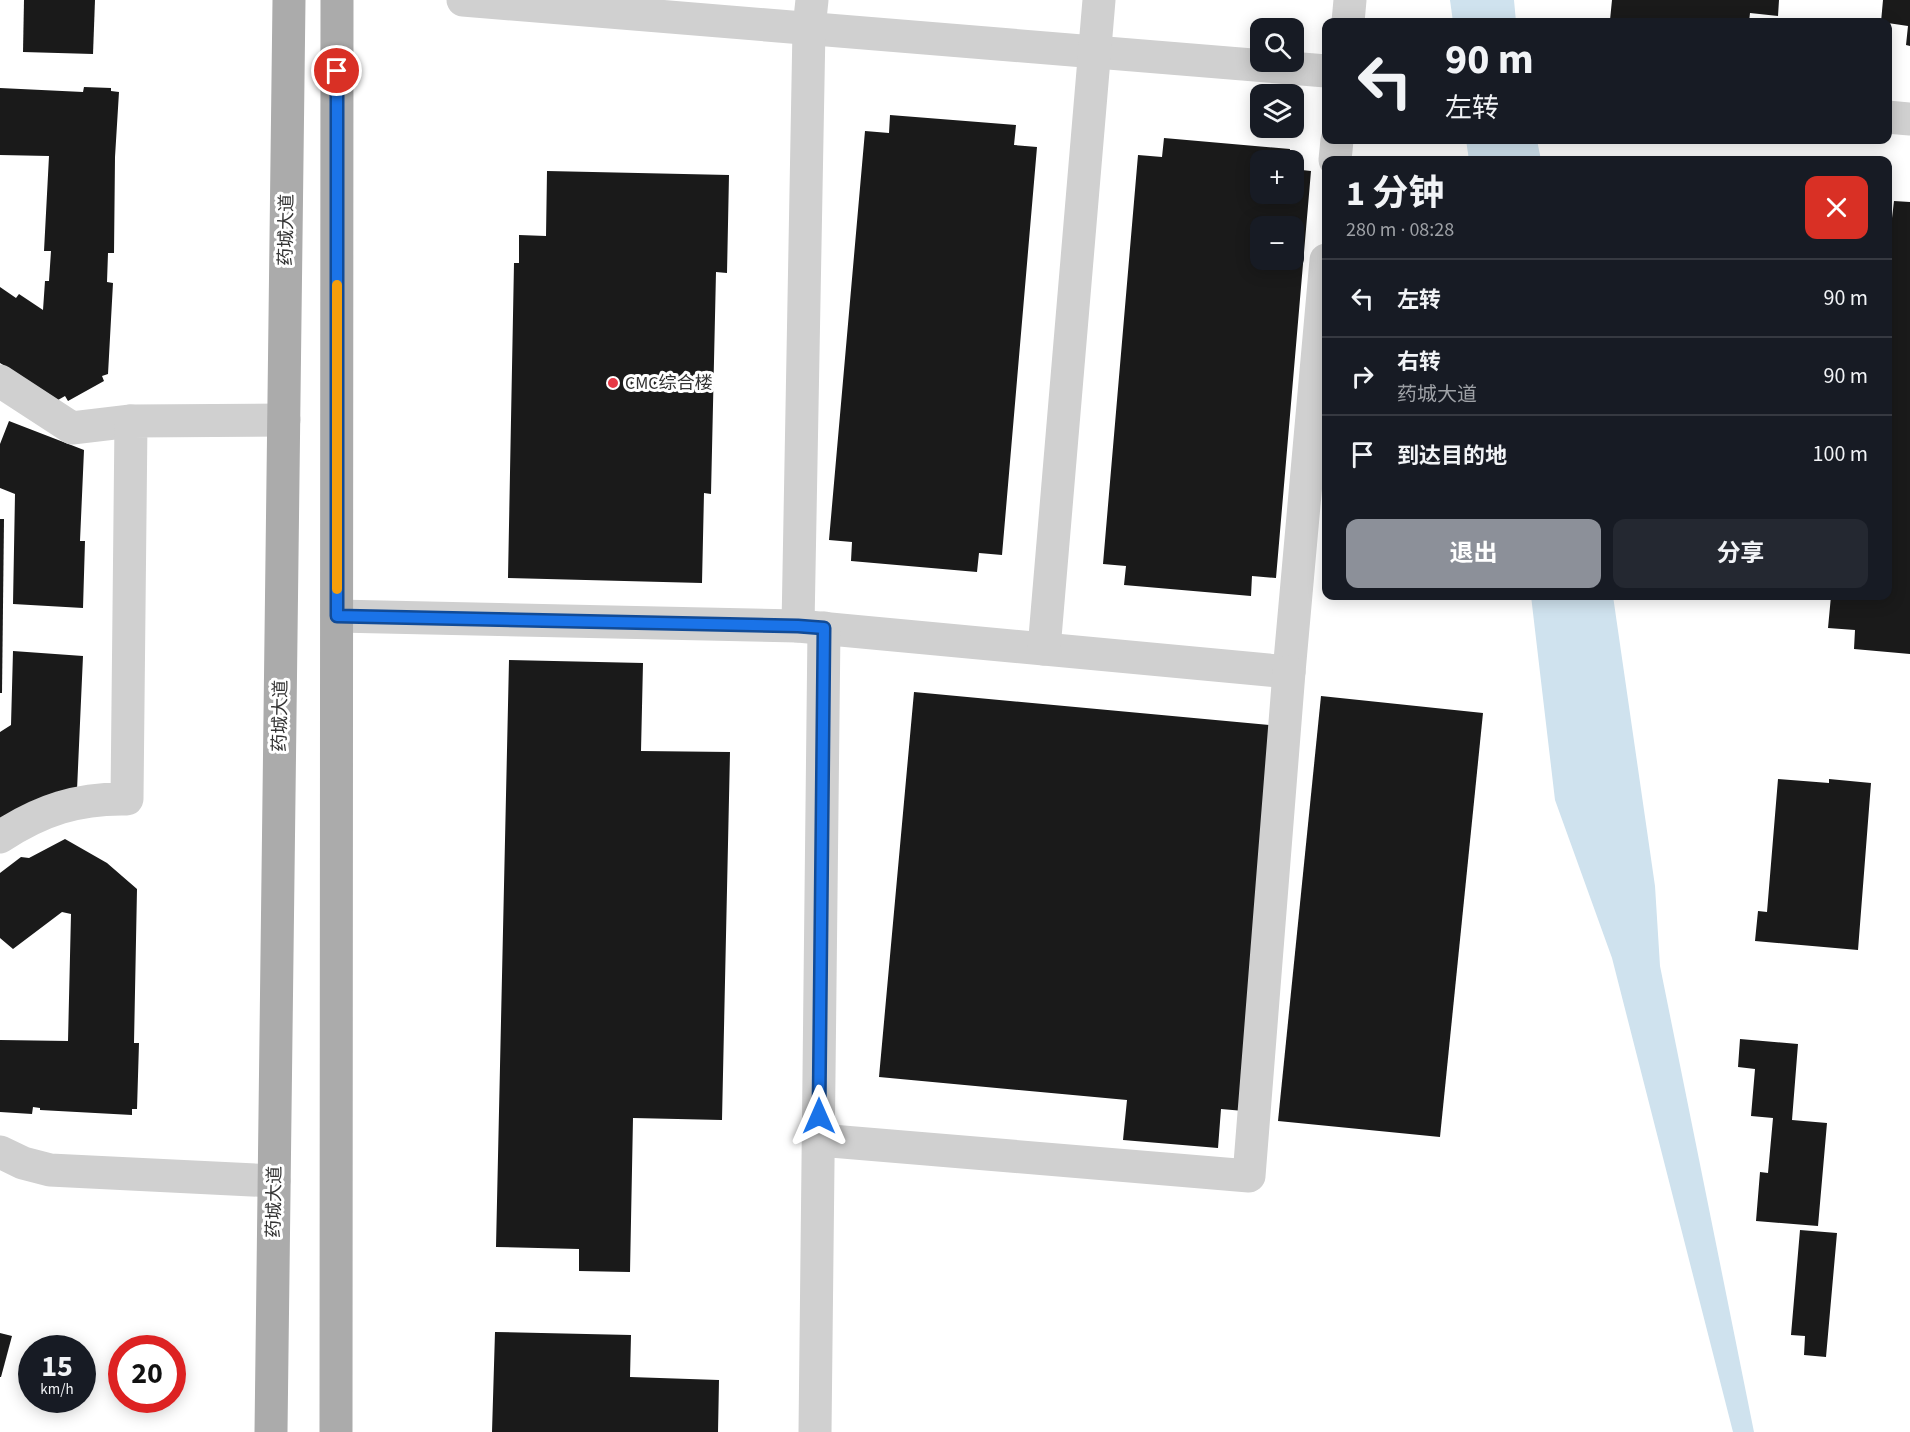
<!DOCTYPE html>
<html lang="zh">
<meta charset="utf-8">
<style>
body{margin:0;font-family:"Source Sans 3","Noto Sans SC",sans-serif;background:#242831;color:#f1f3f6;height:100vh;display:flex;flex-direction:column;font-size:22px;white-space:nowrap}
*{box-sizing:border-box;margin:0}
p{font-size:20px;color:#9ea1a6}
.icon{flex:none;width:33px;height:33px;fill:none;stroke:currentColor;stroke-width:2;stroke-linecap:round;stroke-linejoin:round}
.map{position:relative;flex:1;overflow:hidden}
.drawer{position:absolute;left:1322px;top:156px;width:570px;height:444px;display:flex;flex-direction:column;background:#171b24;border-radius:12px;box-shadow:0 3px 15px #0003}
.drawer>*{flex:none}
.top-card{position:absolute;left:1322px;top:18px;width:570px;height:126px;border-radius:12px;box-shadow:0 3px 15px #0003;background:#171b24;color:#f1f3f6;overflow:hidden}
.controls{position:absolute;left:1250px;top:18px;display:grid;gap:12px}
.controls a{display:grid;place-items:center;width:54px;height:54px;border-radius:12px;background:#171b24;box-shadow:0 3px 15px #0003;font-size:30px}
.speed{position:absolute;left:18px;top:1335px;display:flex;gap:12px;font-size:30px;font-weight:700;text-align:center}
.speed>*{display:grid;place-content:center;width:78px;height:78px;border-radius:50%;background:#171b24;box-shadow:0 3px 15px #0003;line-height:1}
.speed small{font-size:15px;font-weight:400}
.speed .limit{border:9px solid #d22;background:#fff;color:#111}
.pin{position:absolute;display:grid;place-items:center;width:51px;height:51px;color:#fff;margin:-26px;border:3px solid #fff;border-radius:50%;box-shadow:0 2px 6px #0007}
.me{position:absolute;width:66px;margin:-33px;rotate:0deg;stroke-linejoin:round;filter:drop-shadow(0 0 4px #0008)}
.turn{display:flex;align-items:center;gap:21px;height:126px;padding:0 24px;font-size:27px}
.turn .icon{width:78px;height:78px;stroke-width:2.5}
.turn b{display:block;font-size:42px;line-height:51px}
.round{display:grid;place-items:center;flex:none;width:63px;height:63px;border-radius:12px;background:#242831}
.headline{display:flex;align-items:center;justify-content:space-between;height:102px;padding:0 24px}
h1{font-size:36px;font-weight:700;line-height:45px}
.button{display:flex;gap:12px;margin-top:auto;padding:12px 24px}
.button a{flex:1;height:69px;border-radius:12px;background:#8c9099;color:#fff;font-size:24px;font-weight:700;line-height:69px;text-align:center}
.button a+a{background:#242831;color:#f1f3f6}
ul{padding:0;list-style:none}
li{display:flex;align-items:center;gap:18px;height:78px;padding:0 24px;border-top:2px solid #363941}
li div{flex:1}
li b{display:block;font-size:22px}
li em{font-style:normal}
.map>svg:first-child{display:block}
.water{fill:#cfe2ee}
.building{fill:#1a1a1a;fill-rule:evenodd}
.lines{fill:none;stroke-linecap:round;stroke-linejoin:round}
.minor{stroke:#d0d0d0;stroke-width:33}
.major{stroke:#ababab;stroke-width:33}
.route-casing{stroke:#114b97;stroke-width:15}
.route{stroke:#1a73e8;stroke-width:10}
.slow{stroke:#f59e0b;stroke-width:10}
.poi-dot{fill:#e63946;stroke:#fff;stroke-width:2}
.labels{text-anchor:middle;stroke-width:6;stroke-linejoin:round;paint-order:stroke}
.street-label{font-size:18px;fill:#333;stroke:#fff}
.poi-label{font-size:18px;fill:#333;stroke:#fff;text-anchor:start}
</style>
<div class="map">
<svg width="1910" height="1432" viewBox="0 0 1910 1432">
<rect width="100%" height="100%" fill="#fff"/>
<g class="water">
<path d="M1450 0H1514L1516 22H1453Z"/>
<path d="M1466 140H1537L1541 160H1469Z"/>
<path d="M1531 596H1613L1655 886 1660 966 1754 1432H1733L1612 958 1555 800Z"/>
</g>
<g class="building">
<path d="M24 0H95L93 54 23 52Z"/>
<path d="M1612 0H1779L1778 16 1750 13 1749 22H1634L1610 20Z"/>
<path d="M1883 0H1910V46L1906 45 1908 26 1881 22Z"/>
<path d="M84 87 111 88V91L119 92 115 157 114 253H108L107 282 113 283 108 374 102 376 104 381 68 401 65 396 58 400 0 363V287L16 298 19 294 43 310 45 281H49L51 251H44L49 156 0 155V88L83 92Z"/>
<path d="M890 115 1016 125 1014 145 1037 147 1002 555 979 553 977 572 851 561 852 542 829 540 865 131 889 133Z"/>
<path d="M1164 138 1290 149 1289 160H1260V194H1293V169L1311 171 1276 578 1252 576 1251 596 1124 585 1126 566 1103 564 1138 155 1162 157ZM1260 226H1293V260H1260Z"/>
<path d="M547 171 729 175 727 273 716 272 711 494 704 493 702 583 508 578 514 263H519V235L546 236Z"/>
<path d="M1894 201 1910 202V654L1854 649 1855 630 1828 628 1831 596H1887V217L1892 218Z"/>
<path d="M9 421 84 450 80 541H85L83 608 13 604 15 494 0 488V444Z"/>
<path d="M0 519H4L2 693H0Z"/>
<path d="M13 651 83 656 77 790 0 824V732L11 725Z"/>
<path d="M509 660 643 663 641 751 730 752 722 1120 633 1118 630 1272 579 1271V1249L496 1247Z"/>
<path d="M914 692 1280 726 1244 1111 1221 1109 1218 1148 1123 1140 1127 1100 879 1077Z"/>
<path d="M1321 696 1483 713 1440 1137 1278 1121Z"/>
<path d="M1778 779 1829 783V779L1871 783 1858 950 1755 941 1758 911 1767 912Z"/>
<path d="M65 839 107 863 137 889 134 1043H139L137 1109H132V1115L40 1110V1108L33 1107 32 1114 0 1112V1040L68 1041 71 914 62 912 13 949 0 938V873L21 857 29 858Z"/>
<path d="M1740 1039 1798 1044 1792 1120 1827 1123 1818 1226 1756 1221 1760 1172 1768 1173 1773 1118 1751 1116 1755 1069 1738 1067Z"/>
<path d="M1800 1230 1837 1233 1826 1357 1804 1355 1805 1336 1791 1335Z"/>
<path d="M495 1332 631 1335 630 1377 719 1380 718 1432H492Z"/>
<path d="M0 1333 12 1336 1 1377H0Z"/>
</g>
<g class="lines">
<g class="minor">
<path d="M463 0 1326 71"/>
<path d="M1348 22 1350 0"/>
<path d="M1887 117 1910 119"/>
<path d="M1335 160 1337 140"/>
<path d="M0 381 72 428 131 421"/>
<path d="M337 616 798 626 1289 672 1326 260"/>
<path d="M798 626 809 28 812 0"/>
<path d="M1044 649 1099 0"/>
<path d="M0 837C41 810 78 798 127 799L131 421 284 420"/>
<path d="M819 1140 1249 1176 1289 672"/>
<path d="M0 1152 23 1163 50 1170 274 1181"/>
<path d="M815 1432 824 628"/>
</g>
<g class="major">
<path d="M271 1432 289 0"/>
<path d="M336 1432 337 0"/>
</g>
</g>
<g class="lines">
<defs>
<path id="route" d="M337 71V616L798 626 824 628 819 1116"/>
</defs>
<use href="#route" class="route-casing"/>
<use href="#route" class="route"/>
<path class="slow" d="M337 589V285"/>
</g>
<circle class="poi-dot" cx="613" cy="383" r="6"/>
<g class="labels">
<g class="street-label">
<text transform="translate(286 230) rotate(-89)" y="6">药城大道</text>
<text transform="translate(280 716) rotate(-89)" y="6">药城大道</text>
<text transform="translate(274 1202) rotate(-89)" y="6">药城大道</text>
</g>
<g class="poi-label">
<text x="625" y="389">CMC综合楼</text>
</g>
</g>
</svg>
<div class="controls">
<a><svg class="icon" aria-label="search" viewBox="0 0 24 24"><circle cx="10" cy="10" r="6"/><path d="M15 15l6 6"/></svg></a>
<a><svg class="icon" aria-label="layers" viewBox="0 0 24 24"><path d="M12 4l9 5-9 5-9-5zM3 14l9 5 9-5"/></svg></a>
<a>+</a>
<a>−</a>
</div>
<div class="speed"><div>15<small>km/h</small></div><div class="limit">20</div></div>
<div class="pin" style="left:337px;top:71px;background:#d93025"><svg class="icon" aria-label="arrive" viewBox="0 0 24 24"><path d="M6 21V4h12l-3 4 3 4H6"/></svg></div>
<svg class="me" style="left:819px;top:1116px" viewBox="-20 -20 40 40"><path d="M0-17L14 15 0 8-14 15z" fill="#1a73e8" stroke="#fff" stroke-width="4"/></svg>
<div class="top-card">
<div class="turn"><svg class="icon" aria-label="left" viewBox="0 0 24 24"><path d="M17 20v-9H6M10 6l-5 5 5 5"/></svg><div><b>90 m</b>左转</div></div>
</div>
<section class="drawer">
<div class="headline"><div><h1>1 分钟</h1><p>280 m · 08:28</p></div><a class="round" style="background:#d93025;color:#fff"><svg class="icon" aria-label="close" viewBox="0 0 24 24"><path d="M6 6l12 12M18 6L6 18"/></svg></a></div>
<ul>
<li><svg class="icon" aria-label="left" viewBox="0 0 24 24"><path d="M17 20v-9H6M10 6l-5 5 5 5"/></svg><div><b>左转</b></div><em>90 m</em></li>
<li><svg class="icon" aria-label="right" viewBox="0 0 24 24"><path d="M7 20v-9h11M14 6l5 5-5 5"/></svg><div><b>右转</b><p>药城大道</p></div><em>90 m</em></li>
<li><svg class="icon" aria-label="arrive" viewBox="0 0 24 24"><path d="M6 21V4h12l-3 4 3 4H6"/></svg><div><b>到达目的地</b></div><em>100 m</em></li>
</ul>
<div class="button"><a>退出</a><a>分享</a></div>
</section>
</div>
